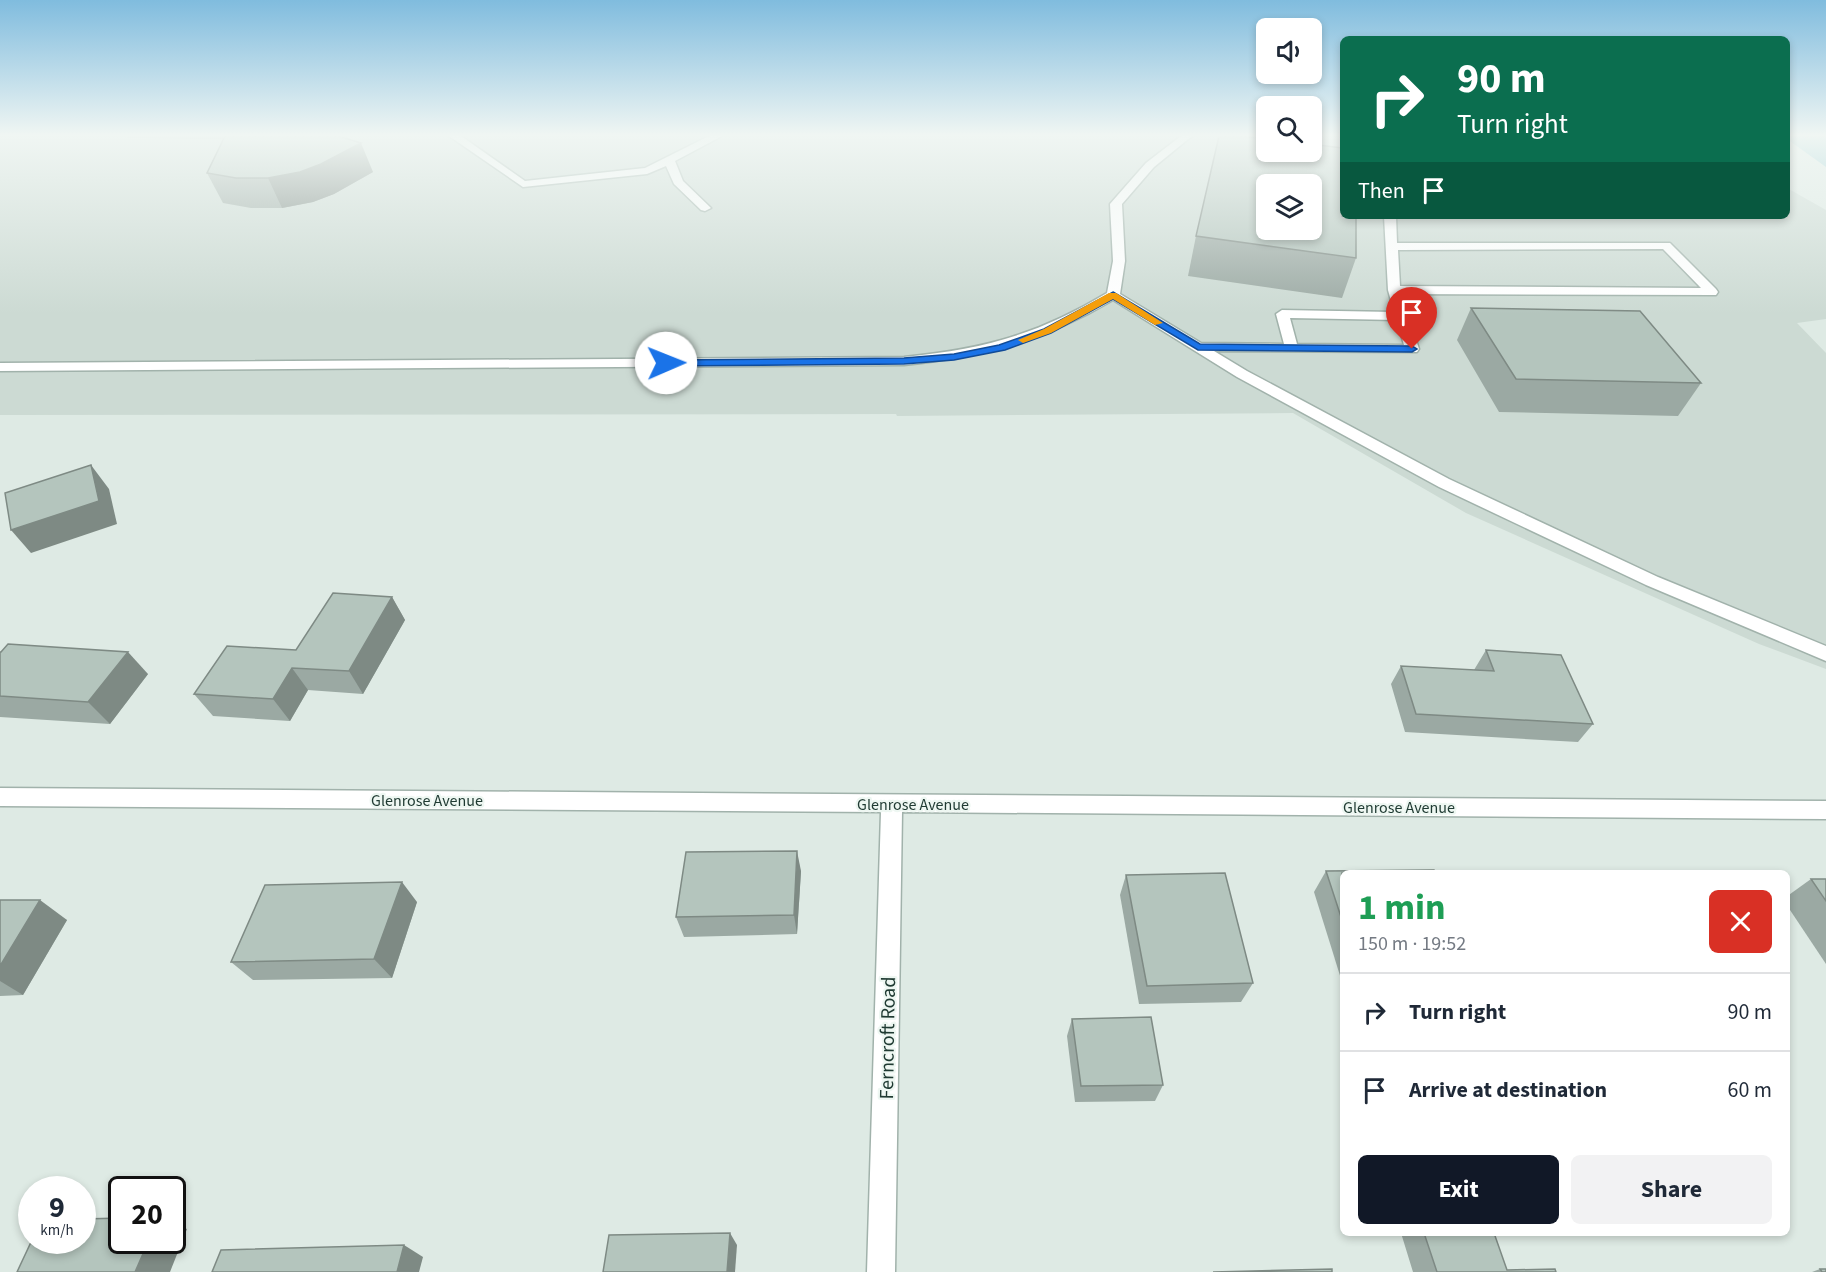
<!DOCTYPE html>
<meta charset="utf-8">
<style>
body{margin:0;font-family:"Source Sans 3",sans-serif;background:#f2f2f3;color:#1f2937;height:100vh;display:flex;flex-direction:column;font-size:22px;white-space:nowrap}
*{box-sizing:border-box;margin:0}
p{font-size:20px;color:#747a83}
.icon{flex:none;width:33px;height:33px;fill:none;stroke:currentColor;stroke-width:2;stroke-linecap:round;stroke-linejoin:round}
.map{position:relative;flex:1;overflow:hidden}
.panel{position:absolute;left:1340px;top:870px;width:450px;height:366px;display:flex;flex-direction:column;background:#fff;border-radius:9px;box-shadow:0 3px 9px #0003}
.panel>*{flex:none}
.hud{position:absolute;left:1340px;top:36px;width:450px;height:183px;border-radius:9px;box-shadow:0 3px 9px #0003;background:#0b6e4f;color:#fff;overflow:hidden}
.buttons{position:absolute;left:1256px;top:18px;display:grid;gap:12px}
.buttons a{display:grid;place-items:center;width:66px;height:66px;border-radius:9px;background:#fff;box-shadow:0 3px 9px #0003;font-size:30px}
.speed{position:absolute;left:18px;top:1176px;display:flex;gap:12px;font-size:30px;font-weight:700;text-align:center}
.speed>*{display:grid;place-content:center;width:78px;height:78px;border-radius:50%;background:#fff;box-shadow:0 3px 9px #0003;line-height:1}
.speed small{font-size:15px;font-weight:400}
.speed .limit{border:3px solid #111;border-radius:9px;background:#fff;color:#111}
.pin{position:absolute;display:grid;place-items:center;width:51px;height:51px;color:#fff;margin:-62px -26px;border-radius:50% 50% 50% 0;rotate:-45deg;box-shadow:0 0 6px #0007}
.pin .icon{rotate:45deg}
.me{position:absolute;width:66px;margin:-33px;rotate:89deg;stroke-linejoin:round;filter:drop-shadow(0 0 4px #0008)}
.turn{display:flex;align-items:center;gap:21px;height:126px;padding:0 18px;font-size:27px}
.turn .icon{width:78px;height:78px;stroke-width:2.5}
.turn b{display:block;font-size:42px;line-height:51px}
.then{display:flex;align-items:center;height:57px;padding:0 18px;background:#0003;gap:12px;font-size:22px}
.round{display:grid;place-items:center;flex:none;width:63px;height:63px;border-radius:9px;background:#f2f2f3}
.head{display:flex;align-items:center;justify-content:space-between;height:102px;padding:0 18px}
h1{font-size:36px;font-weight:700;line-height:45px;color:#1e9e55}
.button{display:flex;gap:12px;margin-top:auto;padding:12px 18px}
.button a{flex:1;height:69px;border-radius:9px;background:#111827;color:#fff;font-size:24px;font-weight:700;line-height:69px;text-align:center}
.button a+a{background:#f2f2f3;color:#1f2937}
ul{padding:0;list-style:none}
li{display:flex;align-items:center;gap:18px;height:78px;padding:0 18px;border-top:2px solid #e0e1e3}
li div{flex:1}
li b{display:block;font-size:22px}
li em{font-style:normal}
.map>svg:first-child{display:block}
.built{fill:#ccdad3;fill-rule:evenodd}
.water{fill:#85c7d0}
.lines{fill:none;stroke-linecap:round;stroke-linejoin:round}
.minor-casing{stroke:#a1b2ab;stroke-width:3}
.minor{fill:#fff;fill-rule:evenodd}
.wall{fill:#9ba9a3}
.shaded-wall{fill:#7e8a84}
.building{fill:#b4c5bd;stroke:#7e8a84;stroke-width:1.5;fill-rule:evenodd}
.route{fill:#1a73e8;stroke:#114b97;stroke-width:1.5}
.slow{fill:#f59e0b}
.labels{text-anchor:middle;stroke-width:4.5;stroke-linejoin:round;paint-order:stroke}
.street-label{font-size:16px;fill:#1f3a32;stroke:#eef7f2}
.near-street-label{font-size:20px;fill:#1f3a32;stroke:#eef7f2}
</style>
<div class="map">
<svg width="1826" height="1272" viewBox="0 0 1826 1272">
<rect width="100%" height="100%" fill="#deeae4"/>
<path class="built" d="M0 136H1266V152H1311V136H1342V216H1786L1787 188 1826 210V319L1797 323 1826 353V669L1759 644 1466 513 1293 413 897 416 896 414 0 415ZM1266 184H1311V230H1266Z"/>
<path class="water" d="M1787 136H1826V167L1787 139Z"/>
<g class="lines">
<defs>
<g id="minor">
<path d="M449 136H461L525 181 645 168 709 136H722L675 161 683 181 711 208 705 211 701 210 674 184 666 166 647 174 523 187Z"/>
<path d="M1181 136H1192L1154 167 1122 204 1125 261 1120 294 1201 343 1284 344 1276 314 1282 310 1394 312 1388 290 1384 216H1396L1397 243H1670L1716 289 1718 292 1716 295 1401 294 1419 349 1417 352 1214 351 1247 371 1449 479 1658 577 1826 646V661L1646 585 1439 487 1237 377 1113 300C1044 341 983 357 904 365L0 371V363L904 357C984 349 1037 335 1107 293L1113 261 1110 204 1146 163ZM1663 249 1701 288 1400 286 1398 250ZM1290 318 1397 320 1404 345 1297 344Z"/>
<path d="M0 788 1826 801V819L902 812 895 1272H867L881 812 0 806Z"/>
</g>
</defs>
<use href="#minor" class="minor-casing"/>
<use href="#minor" class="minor"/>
</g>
<g class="wall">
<path d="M127 136H338L373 172 334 194 313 202 282 208H251L223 203 207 173 223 139 128 138Z"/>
<path d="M1196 236 1356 258 1342 298 1188 276Z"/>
<path d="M1471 308 1701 383 1678 416 1499 412 1457 340Z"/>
<path d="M392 597 405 620 363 694 308 690 290 721 213 716 194 694 296 650Z"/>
<path d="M1486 650 1593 724 1578 742 1405 732 1391 684 1401 666 1474 670Z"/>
<path d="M0 652 148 674 110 724 0 717Z"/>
<path d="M801 871 797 934 684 937 676 917Z"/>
<path d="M1326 871 1342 873V982L1314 892Z"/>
<path d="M1126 875 1253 983 1241 1002 1139 1004 1120 895Z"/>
<path d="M1811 879H1826V964L1786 904V897Z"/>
<path d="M0 900 67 920 23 995 0 996Z"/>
<path d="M417 902 392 978 253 980 231 962Z"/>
<path d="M1072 1019 1163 1085 1155 1101 1075 1102 1067 1036Z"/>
<path d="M1401 1233H1494L1507 1270 1556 1272H1413Z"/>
<path d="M1820 1269 1826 1272H1812Z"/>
</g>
<g class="shaded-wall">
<path d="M361 143 373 172 334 194 313 202 282 208 268 178Z"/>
<path d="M91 465 109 489 117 524 31 553 11 530Z"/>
<path d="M392 597 405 620 363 694 349 671Z"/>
<path d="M128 652 148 674 110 724 88 702Z"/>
<path d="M292 668 308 690 290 721 273 699Z"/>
<path d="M797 851 801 871 797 934 794 915Z"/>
<path d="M402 882 417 902 392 978 374 959Z"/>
<path d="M40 900 67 920 23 995 0 981V966Z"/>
<path d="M172 1222 187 1229 170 1272H135L149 1240H172Z"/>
<path d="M730 1233 737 1245 735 1272H727Z"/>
<path d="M404 1245 423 1257 419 1272H397Z"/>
</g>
<g class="building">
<path d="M225 136H338L361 143 321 164 300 172 268 178H236L207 173Z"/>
<path d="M1219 136H1241L1266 139V152H1311V144L1342 148V216H1356V258L1196 236ZM1266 184H1311V230H1266Z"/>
<path d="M1471 308 1640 311 1701 383 1516 379Z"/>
<path d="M91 465 99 501 11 530 5 493Z"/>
<path d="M333 593 392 597 349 671 292 668 273 699 194 694 227 646 296 650Z"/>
<path d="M8 644 128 652 88 702 0 696V652H1Z"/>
<path d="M1486 650 1561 655 1593 724 1416 714 1401 666 1494 671Z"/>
<path d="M797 851 794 915 676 917 686 852Z"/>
<path d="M1434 870 1435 873H1342V920L1326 871Z"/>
<path d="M1225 873 1253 983 1147 986 1126 875Z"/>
<path d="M1811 879H1826V901Z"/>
<path d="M402 882 374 959 231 962 265 885Z"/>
<path d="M0 900H40L0 966Z"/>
<path d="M1151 1017 1163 1085 1081 1086 1072 1019Z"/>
<path d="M122 1218V1240H149L135 1272H17L32 1240H82V1219Z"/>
<path d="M730 1233 727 1272H603L609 1235Z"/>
<path d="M1424 1233H1494L1507 1270 1555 1269 1556 1272H1437Z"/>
<path d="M404 1245 397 1272H212L221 1250Z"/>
<path d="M1332 1269V1272H1213Z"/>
<path d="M1820 1269H1826V1272H1822Z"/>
</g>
<linearGradient id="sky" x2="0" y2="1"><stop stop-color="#80bcde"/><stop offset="0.43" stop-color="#f0f6f3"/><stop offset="1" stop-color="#f0f6f3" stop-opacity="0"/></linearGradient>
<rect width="1826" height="314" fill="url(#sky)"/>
<path class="route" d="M1113 292 1200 344 1412 346 1417 349 1412 352 1198 350 1113 299 1051 333 1005 350 954 360 904 364 666 366 661 363 666 360 904 358 954 354 999 345 1044 329Z"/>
<path class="slow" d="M1109 293H1116L1163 323 1155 325 1113 299 1051 333 1023 343 1018 340 1044 329Z"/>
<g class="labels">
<g class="street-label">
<text x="427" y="806">Glenrose Avenue</text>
<text x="913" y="810">Glenrose Avenue</text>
<text x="1399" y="813">Glenrose Avenue</text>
</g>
<g class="near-street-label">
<text transform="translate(887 1038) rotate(-89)" y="7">Ferncroft Road</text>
</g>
</g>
</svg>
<div class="buttons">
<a><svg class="icon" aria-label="sound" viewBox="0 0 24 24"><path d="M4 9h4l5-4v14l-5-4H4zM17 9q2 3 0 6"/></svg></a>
<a><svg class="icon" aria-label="search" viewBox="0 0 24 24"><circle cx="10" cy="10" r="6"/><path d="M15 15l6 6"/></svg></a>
<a><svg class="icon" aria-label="layers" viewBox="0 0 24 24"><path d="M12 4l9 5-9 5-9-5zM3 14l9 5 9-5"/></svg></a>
</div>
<div class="speed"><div>9<small>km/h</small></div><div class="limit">20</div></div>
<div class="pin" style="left:1412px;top:349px;background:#d93025"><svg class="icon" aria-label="arrive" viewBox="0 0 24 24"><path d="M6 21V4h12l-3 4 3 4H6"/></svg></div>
<svg class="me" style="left:666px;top:363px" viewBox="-20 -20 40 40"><circle r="19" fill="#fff"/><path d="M0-13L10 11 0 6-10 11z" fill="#1a73e8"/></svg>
<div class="hud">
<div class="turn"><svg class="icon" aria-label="right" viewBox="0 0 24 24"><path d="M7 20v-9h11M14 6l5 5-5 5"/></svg><div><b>90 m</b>Turn right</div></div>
<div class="then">Then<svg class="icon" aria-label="arrive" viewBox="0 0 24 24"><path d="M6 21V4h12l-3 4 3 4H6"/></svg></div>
</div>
<section class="panel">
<div class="head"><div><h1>1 min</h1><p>150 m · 19:52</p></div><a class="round" style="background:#d93025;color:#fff"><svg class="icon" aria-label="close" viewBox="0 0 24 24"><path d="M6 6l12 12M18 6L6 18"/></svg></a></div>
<ul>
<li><svg class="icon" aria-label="right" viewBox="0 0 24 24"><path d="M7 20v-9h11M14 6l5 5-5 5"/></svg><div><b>Turn right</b></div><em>90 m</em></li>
<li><svg class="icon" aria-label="arrive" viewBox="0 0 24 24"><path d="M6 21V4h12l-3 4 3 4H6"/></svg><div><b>Arrive at destination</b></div><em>60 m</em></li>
</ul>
<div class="button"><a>Exit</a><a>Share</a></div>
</section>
</div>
